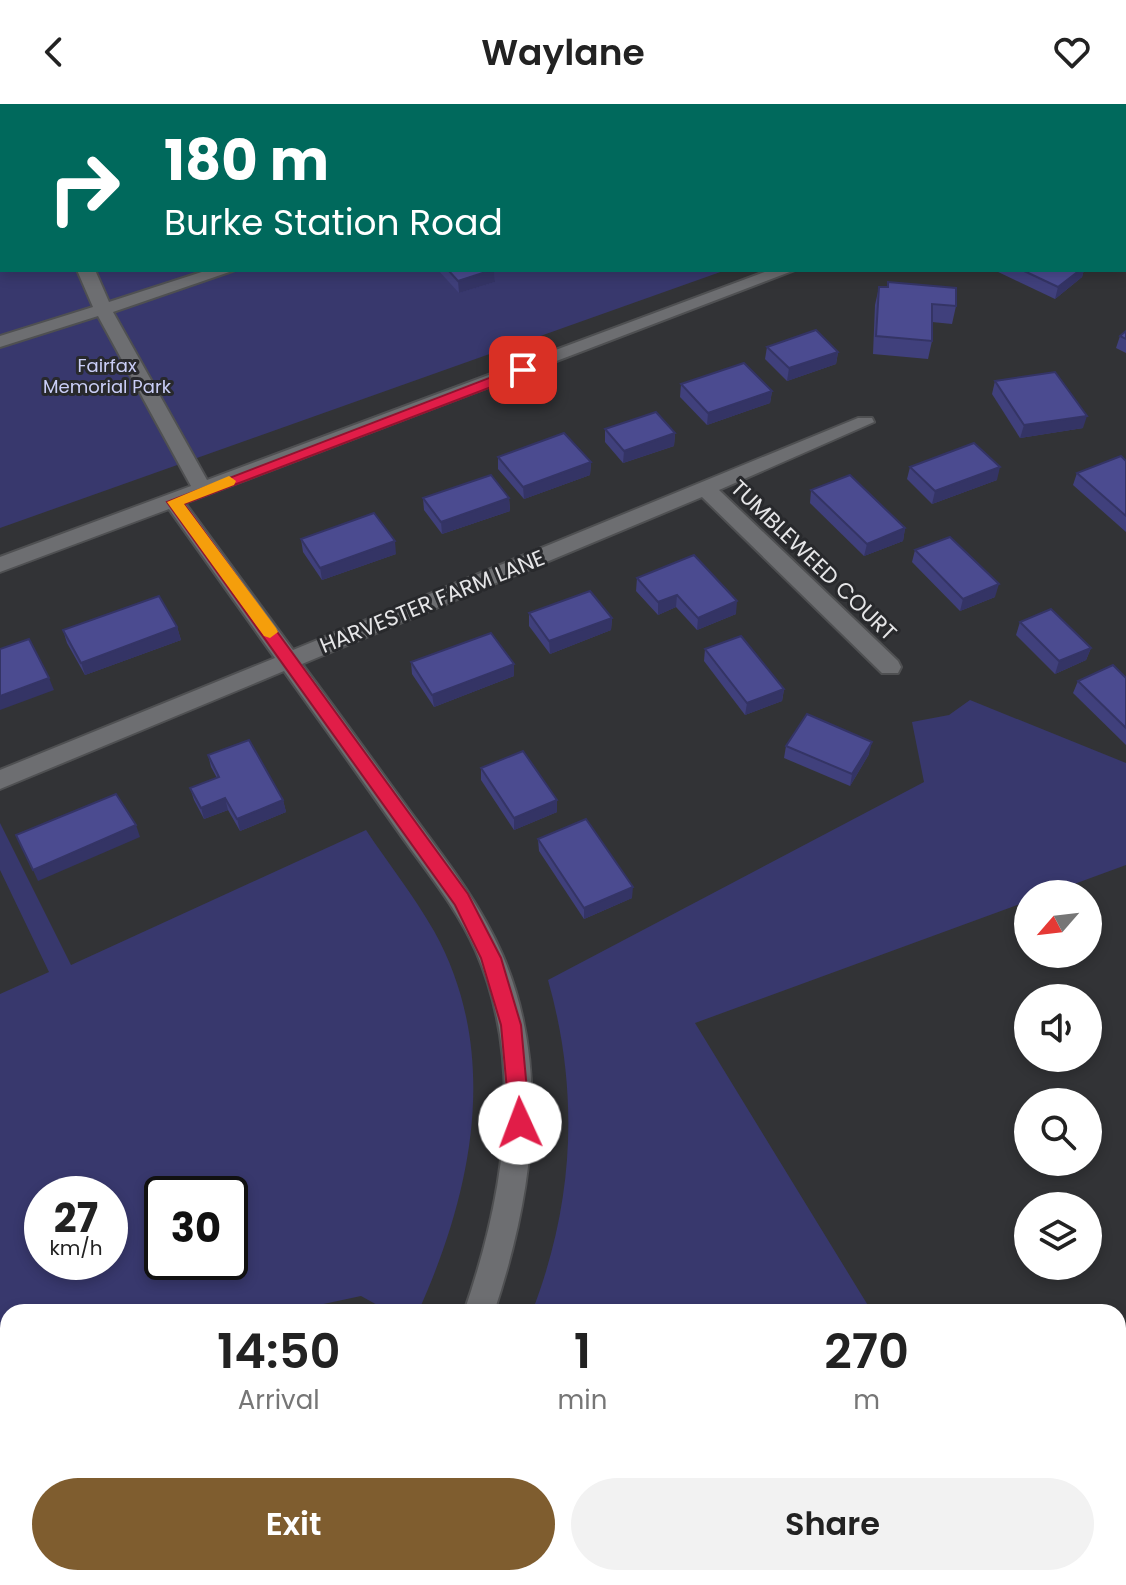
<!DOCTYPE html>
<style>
body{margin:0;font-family:Poppins,sans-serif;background:#f2f2f2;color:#222;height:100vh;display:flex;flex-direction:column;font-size:30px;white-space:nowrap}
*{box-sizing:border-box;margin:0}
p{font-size:26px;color:#767676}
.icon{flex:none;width:44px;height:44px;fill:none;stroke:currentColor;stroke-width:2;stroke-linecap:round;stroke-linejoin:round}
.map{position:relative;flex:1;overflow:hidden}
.drawer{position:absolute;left:0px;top:1200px;width:1126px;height:282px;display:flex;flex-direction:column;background:#fff;border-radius:24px 24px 0 0;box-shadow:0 4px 12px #0003}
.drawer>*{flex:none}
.top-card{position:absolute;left:0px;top:0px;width:1126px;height:168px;box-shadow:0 4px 12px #0003;background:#00695c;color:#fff;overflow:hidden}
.needle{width:52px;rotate:242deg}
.tools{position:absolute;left:1014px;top:776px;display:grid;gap:16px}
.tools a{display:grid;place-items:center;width:88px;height:88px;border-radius:50%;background:#fff;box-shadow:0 4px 12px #0003;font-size:40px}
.speed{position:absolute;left:24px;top:1072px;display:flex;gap:16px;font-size:40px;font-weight:700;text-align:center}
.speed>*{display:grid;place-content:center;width:104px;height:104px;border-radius:50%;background:#fff;box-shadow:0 4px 12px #0003;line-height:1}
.speed small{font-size:20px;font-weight:400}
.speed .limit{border:4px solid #111;border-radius:12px;background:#fff;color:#111}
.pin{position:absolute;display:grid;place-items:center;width:68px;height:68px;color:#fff;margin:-34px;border-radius:16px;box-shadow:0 4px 12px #0006}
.me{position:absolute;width:88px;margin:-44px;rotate:358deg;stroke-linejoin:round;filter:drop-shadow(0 0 6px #0008)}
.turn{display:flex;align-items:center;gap:28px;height:168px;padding:0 32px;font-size:36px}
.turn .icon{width:104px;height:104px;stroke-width:2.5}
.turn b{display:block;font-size:56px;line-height:68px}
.eta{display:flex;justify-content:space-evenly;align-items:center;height:136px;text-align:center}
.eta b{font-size:48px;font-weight:600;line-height:56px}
.cta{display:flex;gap:16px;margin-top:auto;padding:16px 32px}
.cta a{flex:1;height:92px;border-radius:48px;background:#7f5d2f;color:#fff;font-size:32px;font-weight:600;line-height:92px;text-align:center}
.cta a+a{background:#f2f2f2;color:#222}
header{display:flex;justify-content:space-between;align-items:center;height:104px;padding:0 32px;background:#fff;font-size:36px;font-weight:600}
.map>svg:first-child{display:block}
.green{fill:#38386d;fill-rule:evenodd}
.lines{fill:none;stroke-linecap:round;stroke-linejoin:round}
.minor-casing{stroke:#4f5052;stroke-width:4}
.minor{fill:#6d6e71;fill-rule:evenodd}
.wall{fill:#40407c}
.shaded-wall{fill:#343465}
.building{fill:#4b4b90;stroke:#343465;stroke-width:2}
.route{fill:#e11d48;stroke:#92132f;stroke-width:2}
.slow{fill:#f59e0b}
.labels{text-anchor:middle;stroke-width:6;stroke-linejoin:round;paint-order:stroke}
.far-park-label{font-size:18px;fill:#cacef7;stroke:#28292c}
.street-label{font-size:22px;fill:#e5e5e7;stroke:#28292c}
</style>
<header><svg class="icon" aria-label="back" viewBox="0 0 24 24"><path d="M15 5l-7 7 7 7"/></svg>Waylane<svg class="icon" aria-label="heart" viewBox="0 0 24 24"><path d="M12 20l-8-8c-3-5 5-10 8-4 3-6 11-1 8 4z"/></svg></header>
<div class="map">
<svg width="1126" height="1481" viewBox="0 0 1126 1481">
<rect width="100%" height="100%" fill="#323336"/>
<g class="green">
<path d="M0 0H1126V24L1124 2H2V166H726L0 424Z"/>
<path d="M970 596 1126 659V761L1047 790H1028V797L695 919 872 1208H532C574 1099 580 989 548 876L924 678 912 618 949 611Z"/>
<path d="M0 719 71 861 366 726C388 759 414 792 434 827 502 949 472 1089 418 1208H390L361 1192 286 1208H8V1292L0 1296V890L49 868 0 766ZM42 1090H110V1158H42ZM162 1090H230V1158H162Z"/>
</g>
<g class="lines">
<defs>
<g id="minor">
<path d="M501 0H517L500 2Z"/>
<path d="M0 2 2 3V16L0 15Z"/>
<path d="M2 32V42L0 43V33Z"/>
<path d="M1126 37V47L1124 48V38Z"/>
<path d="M0 64 2 65V75L0 74Z"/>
<path d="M77 166H95L109 198 208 166H235L113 208 207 376 770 166H795L185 399 293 546 858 314H872L874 318 719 386 898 557 901 563 898 569H882L702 393 302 560C341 612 379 665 417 717 449 760 481 802 502 850 552 965 532 1094 494 1208H464C504 1093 526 963 476 847 457 804 427 768 400 730 362 676 323 621 284 567L0 685V666L275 554 169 405 0 468V453L191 382 98 212 0 243V232L93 203Z"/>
<path d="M267 1474H305L302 1481H265Z"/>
<path d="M483 1474H522L524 1481H486Z"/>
</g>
</defs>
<use href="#minor" class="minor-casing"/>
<use href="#minor" class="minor"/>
</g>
<g class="wall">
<path d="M438 166H494L495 178 459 189Z"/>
<path d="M994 166H1084L1082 173 1055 195Z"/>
<path d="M879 183 956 202 952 220 932 218V237L928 255 873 250 875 201Z"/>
<path d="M1126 227V249L1116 244 1120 232Z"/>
<path d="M767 243 838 248 836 260 787 277 765 255Z"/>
<path d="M995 277 1083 324 1020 334 992 290Z"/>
<path d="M681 280 772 287 770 299 707 321 680 293Z"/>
<path d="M605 325 675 329 674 342 623 359 605 338Z"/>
<path d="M498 353 591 358 590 371 524 395 498 365Z"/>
<path d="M1126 357V428L1073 381 1077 369Z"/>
<path d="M910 363 997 376 932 400 907 375Z"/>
<path d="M811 386 905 424 903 437 864 452 810 399Z"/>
<path d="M423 394H509L510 407 442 430 424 406Z"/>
<path d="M301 435 396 450 322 476 303 448Z"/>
<path d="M915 446 995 493 960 507 912 458Z"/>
<path d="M637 474 736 510 697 526 676 503 658 511 636 487Z"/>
<path d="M529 509 612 514 611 526 550 550 529 522Z"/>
<path d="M1020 518 1091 544 1086 556 1055 570 1016 531Z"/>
<path d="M177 523 181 536 85 571 67 539 63 526Z"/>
<path d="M705 545 784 585 782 597 745 611 704 557Z"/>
<path d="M411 558 514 560V572L434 603 412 570Z"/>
<path d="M1126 574V641L1073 589 1078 577Z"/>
<path d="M786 642 869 650 850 682 784 654Z"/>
<path d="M208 651 283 696 286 708 240 727 228 706 204 715 194 696 190 684 217 674 211 663Z"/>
<path d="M481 664 557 708 514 726 481 676Z"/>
<path d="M538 735 632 794 584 815 539 747Z"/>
</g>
<g class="shaded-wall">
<path d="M492 166H494L495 178 459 189 458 177Z"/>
<path d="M1080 166H1084L1082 173 1055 195 1058 183Z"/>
<path d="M838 248 836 260 787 277 789 264Z"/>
<path d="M772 287 770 299 707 321 708 309Z"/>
<path d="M1087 312 1083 324 1020 334 1024 321Z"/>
<path d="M675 329 674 342 623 359 624 347Z"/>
<path d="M591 358 590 371 524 395 523 383Z"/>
<path d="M1000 363 997 376 932 400 935 387Z"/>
<path d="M509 394 510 407 442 430 441 418Z"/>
<path d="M905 424 903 437 864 452 867 440Z"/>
<path d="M395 437 396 450 322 476 320 464Z"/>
<path d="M999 480 995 493 960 507 963 495Z"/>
<path d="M677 491 676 503 658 511V498Z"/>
<path d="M737 497 736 510 697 526 698 514Z"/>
<path d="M612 514 611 526 550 550 549 537Z"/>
<path d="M177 523 181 536 85 571 81 559Z"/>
<path d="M1091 544 1086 556 1055 570 1059 557Z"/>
<path d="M514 560V572L434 603 432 591Z"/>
<path d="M49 574 54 586 0 606V592Z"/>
<path d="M784 585 782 597 745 611 747 599Z"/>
<path d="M872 638 869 650 850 682 852 670Z"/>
<path d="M225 694 228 706 204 715 201 704Z"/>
<path d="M283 696 286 708 240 727 237 715Z"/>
<path d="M557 696V708L514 726V714Z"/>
<path d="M136 721 140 733 38 777 33 766Z"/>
<path d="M633 783 632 794 584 815V804Z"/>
<path d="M45 1474H73L59 1481H32Z"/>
</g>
<g class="building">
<path d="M448 166H492L458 177Z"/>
<path d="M1022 166H1080L1058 183Z"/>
<path d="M888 178 956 184V202L932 200V237L876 232 879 183H888Z"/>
<path d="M816 226 838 248 789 264 767 243Z"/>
<path d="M1126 227V235L1120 232Z"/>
<path d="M744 259 772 287 708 309 681 280Z"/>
<path d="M1055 268 1087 312 1024 321 995 277Z"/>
<path d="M656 308 675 329 624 347 605 325Z"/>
<path d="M564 329 591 358 523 383 498 353Z"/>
<path d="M974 339 1000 363 935 387 910 363Z"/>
<path d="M1121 352 1126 357V412L1077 369Z"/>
<path d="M491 371 509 394 441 418 423 394Z"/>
<path d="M850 371 905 424 867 440 811 386Z"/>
<path d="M374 409 395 437 320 464 301 435Z"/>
<path d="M950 433 999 480 963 495 915 446Z"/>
<path d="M694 451 737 497 698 514 677 491 658 498 637 474Z"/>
<path d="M590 487 612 514 549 537 529 509Z"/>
<path d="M159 492 177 523 81 559 63 526Z"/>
<path d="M1051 505 1091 544 1059 557 1020 518Z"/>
<path d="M491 529 514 560 432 591 411 558Z"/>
<path d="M741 532 784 585 747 599 705 545Z"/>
<path d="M29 535 49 574 0 592V545Z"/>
<path d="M1113 561 1126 574V624L1078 577Z"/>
<path d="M807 610 872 638 852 670 786 642Z"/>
<path d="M249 636 283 696 237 715 225 694 201 704 190 684 219 673 208 651Z"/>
<path d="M523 647 557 696 514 714 481 664Z"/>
<path d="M116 690 136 721 33 766 16 731Z"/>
<path d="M586 715 633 783 584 804 538 735Z"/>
<path d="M8 1393V1474H45L32 1481H0V1397Z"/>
<path d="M815 1474H843L850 1481H809Z"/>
</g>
<path class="route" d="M523 261 530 266 528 269 184 400 468 790 501 854 521 921 530 1019 527 1026 520 1029 513 1026 510 1019 501 921 481 854 455 801 167 398Z"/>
<path class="slow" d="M229 372 236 377 234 381 184 400 276 524 278 528 270 534 264 532 167 398Z"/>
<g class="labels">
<g class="far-park-label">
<text x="107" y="268">Fairfax<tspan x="107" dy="21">Memorial Park</tspan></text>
</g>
<g class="street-label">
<text transform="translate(814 456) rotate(44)" y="8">TUMBLEWEED COURT</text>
<text transform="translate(432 497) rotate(-22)" y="8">HARVESTER FARM LANE</text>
</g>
</g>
</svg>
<div class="tools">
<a><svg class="needle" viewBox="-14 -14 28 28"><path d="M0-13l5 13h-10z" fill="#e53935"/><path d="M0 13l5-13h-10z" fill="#767676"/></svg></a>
<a><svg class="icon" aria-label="sound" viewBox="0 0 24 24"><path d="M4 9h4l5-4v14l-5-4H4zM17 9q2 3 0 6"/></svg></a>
<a><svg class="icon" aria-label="search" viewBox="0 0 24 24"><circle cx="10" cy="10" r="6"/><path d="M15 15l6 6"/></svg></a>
<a><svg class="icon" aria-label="layers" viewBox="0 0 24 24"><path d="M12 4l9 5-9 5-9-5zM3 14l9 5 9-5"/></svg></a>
</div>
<div class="speed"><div>27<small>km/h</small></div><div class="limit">30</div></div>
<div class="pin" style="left:523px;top:266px;background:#d93025"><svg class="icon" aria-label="arrive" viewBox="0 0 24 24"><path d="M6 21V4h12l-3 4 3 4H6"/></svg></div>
<svg class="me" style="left:520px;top:1019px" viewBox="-20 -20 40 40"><circle r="19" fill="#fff"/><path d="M0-13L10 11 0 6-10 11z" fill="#e11d48"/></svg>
<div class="top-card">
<div class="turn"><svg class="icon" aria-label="right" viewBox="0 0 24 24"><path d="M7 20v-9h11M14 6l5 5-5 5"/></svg><div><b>180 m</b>Burke Station Road</div></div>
</div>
<section class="drawer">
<div class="eta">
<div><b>14:50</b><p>Arrival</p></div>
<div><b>1</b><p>min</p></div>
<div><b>270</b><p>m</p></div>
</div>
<div class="cta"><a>Exit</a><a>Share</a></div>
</section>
</div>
